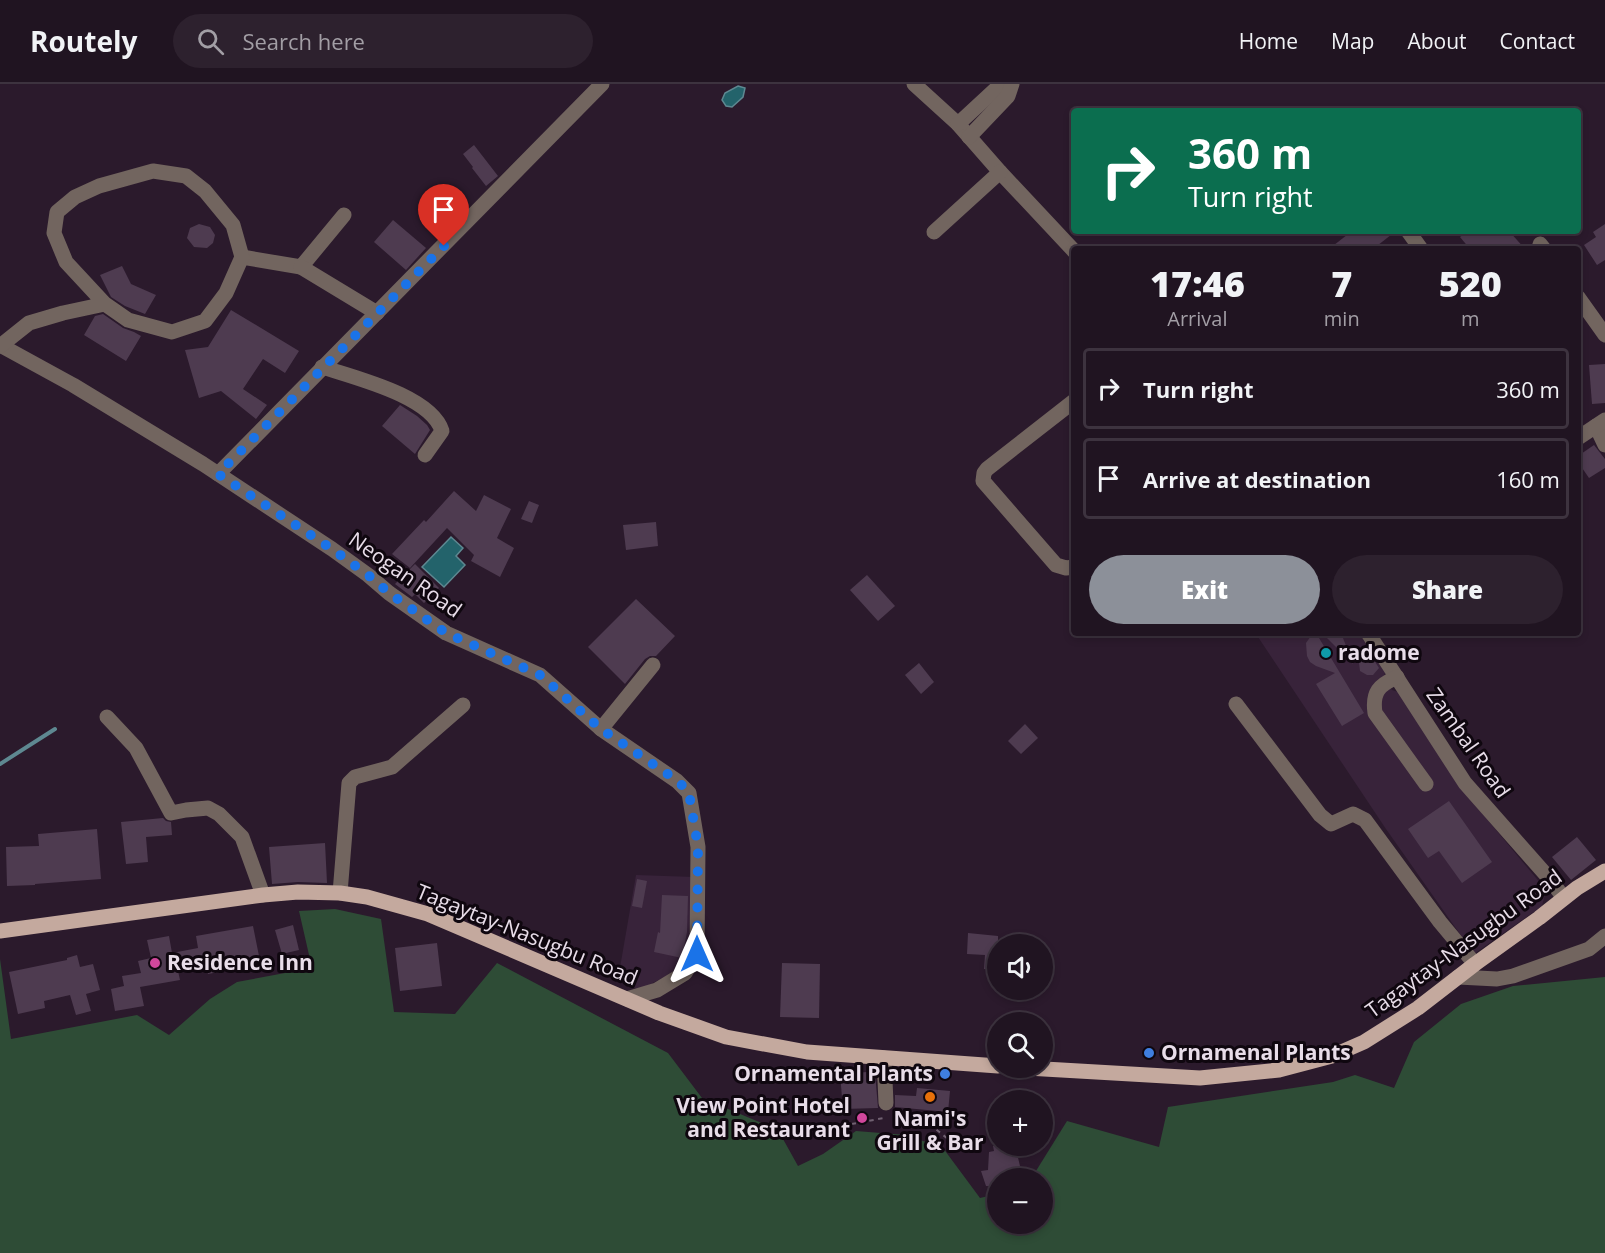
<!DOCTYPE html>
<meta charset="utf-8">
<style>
body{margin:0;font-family:"Open Sans",sans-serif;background:#2d212e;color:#f1f3f6;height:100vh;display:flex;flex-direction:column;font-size:22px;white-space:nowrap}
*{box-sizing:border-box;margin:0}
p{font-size:20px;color:#a29ea5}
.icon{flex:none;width:33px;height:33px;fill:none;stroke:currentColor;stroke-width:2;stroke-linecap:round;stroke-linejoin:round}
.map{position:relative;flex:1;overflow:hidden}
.drawer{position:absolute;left:1071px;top:162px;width:510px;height:390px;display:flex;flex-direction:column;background:#201421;border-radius:6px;box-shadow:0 3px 9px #0003,0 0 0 2px #3d333f}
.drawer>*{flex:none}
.banner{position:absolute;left:1071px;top:24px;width:510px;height:126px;border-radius:6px;box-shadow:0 3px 9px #0003,0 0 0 2px #3d333f;background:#0b6e4f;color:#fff;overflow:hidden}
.tools{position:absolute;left:987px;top:850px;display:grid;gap:12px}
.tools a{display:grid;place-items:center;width:66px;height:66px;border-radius:50%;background:#201421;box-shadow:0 3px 9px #0003,0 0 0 2px #3d333f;font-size:30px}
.pin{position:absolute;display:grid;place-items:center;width:51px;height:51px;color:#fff;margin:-62px -26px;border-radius:50% 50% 50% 0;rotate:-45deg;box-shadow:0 0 6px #0007}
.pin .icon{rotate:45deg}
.me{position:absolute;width:66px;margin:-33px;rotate:0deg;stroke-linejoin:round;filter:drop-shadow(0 0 4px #0008)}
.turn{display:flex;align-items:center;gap:21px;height:126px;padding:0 18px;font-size:27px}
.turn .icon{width:78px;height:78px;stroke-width:2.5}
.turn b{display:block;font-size:42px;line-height:51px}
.eta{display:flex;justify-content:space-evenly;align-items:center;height:102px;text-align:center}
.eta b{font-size:36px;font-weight:800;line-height:42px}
.primary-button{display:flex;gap:12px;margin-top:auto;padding:12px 18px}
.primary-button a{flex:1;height:69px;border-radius:36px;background:#8c9099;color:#fff;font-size:24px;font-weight:800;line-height:69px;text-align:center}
.primary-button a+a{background:#2d212e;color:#f1f3f6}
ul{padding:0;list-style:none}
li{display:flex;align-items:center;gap:18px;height:81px;margin:0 12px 9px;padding:0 6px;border:3px solid #3d333f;border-radius:6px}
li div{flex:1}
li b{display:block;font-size:22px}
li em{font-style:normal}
header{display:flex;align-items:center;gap:36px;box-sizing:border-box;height:84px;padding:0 30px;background:#201421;border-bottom:2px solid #3d333f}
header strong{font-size:28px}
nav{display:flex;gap:33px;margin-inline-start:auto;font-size:21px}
.search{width:420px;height:54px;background:#2d212e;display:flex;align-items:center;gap:15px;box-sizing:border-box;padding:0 21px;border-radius:33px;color:#a29ea5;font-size:22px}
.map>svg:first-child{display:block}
.built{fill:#38233a}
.green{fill:#2e4c36}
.water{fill:#23636b;stroke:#5e8891;stroke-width:1.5}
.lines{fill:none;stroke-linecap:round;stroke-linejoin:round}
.stream{stroke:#5e8891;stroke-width:4}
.building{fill:#4e3b50}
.path{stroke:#706171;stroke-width:2;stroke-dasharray:4.5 4.5;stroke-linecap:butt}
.minor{stroke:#72655f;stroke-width:15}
.major{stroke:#c4a99e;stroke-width:15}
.route{stroke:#1a73e8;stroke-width:10;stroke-dasharray:0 18}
.culture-dot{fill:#0f9aa8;stroke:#0f070f;stroke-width:2}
.hotel-dot{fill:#d1479c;stroke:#0f070f;stroke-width:2}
.shop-dot{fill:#3f7fe0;stroke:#0f070f;stroke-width:2}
.food-dot{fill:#e8710a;stroke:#0f070f;stroke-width:2}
.labels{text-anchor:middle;stroke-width:6;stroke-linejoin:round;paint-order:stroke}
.street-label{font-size:21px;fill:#e8dde9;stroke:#0f070f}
.poi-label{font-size:21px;font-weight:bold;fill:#e8dde9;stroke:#0f070f;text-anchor:start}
</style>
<header>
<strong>Routely</strong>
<div class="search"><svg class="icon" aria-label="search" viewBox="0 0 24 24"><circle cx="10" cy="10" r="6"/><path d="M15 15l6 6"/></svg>Search here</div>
<nav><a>Home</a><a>Map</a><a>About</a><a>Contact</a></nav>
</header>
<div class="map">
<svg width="1605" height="1169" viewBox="0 0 1605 1169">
<rect width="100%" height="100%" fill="#2b1a2c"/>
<g class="built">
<path d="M1257 549H1360L1385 588 1384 594 1392 606 1398 608 1457 699 1546 806 1542 822 1474 870 1386 745 1256 550Z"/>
<path d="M636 791 694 793 690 873 682 884 639 906 618 895Z"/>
</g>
<path class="green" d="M335 825 381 835 394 928 455 930 497 879 668 969 702 1014 778 1046 798 1082 823 1070 856 1047 906 1051 943 1064 980 1114 997 1110 998 1140H1042V1095H1031L1067 1037 1159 1063 1168 1023 1333 998 1355 991 1394 1004 1414 958 1461 920 1513 902 1605 893V1169H0V875L11 955 137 931 169 951 210 915 237 898 312 884 299 827Z"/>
<g class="water">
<path d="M738 2 745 4 743 13 732 23 726 22 722 16 725 9Z"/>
<path d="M451 453 463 464 456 472 465 481 444 503 422 483Z"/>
</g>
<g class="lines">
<path class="stream" d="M0 680 55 645"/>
</g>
<g class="building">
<path d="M474 61 498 92 486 102 472 84 473 83 463 70Z"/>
<path d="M393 136 426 164 406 186 374 158Z"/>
<path d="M199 140 210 143 215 151 213 159 207 164 194 163 187 154 190 144Z"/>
<path d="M1605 140V176L1597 181 1584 161 1596 153 1593 148Z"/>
<path d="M1352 147H1396L1373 165H1329Z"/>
<path d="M1468 147H1509L1525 165H1470L1460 153Z"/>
<path d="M122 182 131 200 156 211 145 230 125 222 111 213 100 191Z"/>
<path d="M231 226 299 267 285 289 263 275 243 305 267 321 256 335 221 307 199 314 185 266 208 263Z"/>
<path d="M103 230 123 244 134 248 141 252 126 277 84 251 95 232Z"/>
<path d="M1605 280V319L1592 320 1589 281Z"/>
<path d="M400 321 417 332 427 341 430 346 415 370 382 342Z"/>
<path d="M1594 361 1605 375V384L1589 394 1578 378V372Z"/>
<path d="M454 407 476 427 484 411 511 425 497 454 514 464 500 493 471 477 474 471 447 444 410 484 392 470 424 436 426 438Z"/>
<path d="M529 417 539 421 532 439 521 435Z"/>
<path d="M656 438 658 462 626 466 623 441Z"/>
<path d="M415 480 439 504 424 519 415 510 412 513 395 500Z"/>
<path d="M867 491 895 522 878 537 850 506Z"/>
<path d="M636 515 675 552 656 572H650L645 575 625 600 588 563Z"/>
<path d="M1313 549H1316L1364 629 1342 642 1316 600 1335 589 1316 582 1310 578 1307 572 1306 559Z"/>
<path d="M1322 549H1339L1343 554 1353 580Z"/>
<path d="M1367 573H1372L1379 584 1373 591H1367L1360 587 1359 579Z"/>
<path d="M919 579 934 598 921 610 905 591Z"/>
<path d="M1025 640 1038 654 1021 670 1008 657Z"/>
<path d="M1449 717 1492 778 1462 799 1439 767 1428 774 1408 745Z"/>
<path d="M163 734 166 737 171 738 172 751 146 753 148 778 126 780 121 738Z"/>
<path d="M97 745 101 795 35 800V801L7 802 6 763 39 762 38 750Z"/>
<path d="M1577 753 1596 776 1571 796 1552 773Z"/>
<path d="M325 759 327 799 298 798 272 800 269 763Z"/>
<path d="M637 795 647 797 642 824 632 822Z"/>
<path d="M662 811 688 812 687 848 682 874 654 868 658 848 660 849Z"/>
<path d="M293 841 299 866 282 870 275 846Z"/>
<path d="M253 842 259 872 223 879 224 887 208 890 206 882 178 887 180 896 140 903 144 922 115 927 111 905 124 902 122 892 141 889 138 877 151 874 147 856 169 852 172 869 198 864 196 852Z"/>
<path d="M968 849 998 852V886L984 885 985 871 967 870Z"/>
<path d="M437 859 442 902 400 907 395 864Z"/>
<path d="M77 871 80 883 93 880 100 906 86 910 91 927 76 931 70 911 44 917 45 924 18 930 9 888 67 876V874Z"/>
<path d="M782 879 820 880 819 934 780 933Z"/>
<path d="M867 988H875L878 1024 843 1025 840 990Z"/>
<path d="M917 1004 950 1007 948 1028 895 1023V1011L916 1012Z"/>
<path d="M993 1062H1010L1011 1066 1016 1065 1023 1095H998V1103L986 1102 981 1087 988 1086 989 1068 994 1067Z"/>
</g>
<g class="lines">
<g class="path">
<path d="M895 1031 927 1038 953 1059"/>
<path d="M825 1045 884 1034"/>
</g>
<g class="minor">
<path d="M914 0 958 40 1000 88 1074 167"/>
<path d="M958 40 998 3 1005 0"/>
<path d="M969 53 1008 12 1012 0"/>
<path d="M1408 147 1421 165"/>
<path d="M934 148 1000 88"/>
<path d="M1540 160 1544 165"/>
<path d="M242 173 301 183 344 131"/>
<path d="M301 183 377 229"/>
<path d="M1578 213 1605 251"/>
<path d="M0 261 73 301 203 380 332 465 368 491 389 509 446 549 540 591 601 645 677 697 689 709 698 763 697 870 685 889 657 906 627 915"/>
<path d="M0 262 29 239 63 229 105 220 128 236 172 248 205 237 226 209 242 173 233 141 205 107 186 92 153 87 99 102 75 113 57 128 54 149 66 178 105 220"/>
<path d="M322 283C355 294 431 312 442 347L425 371"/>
<path d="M1074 317 987 385 984 389 983 397 1056 481 1066 484 1074 483"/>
<path d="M1596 342 1605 361"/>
<path d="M1578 354 1605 336"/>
<path d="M218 390 602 0"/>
<path d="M1368 549 1465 699 1548 793 1564 814"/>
<path d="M1397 593C1379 601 1372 608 1375 629L1426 700"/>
<path d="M1236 620 1320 731 1331 740 1353 730 1365 736 1440 838 1475 880"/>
<path d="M107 633 136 664 171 729 186 726 208 724 219 730 242 753 263 811"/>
<path d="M601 645 653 581"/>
<path d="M340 809 349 699 355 693 392 683 463 621"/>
<path d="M1458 893 1497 895 1513 892 1589 865 1605 852"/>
<path d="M884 974 886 1019"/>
</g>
<g class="major">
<path d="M0 847 263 811 298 808 340 809 367 813 428 830 659 929 726 953 807 968 998 982"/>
<path d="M1027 984 1200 994 1279 986 1332 972 1364 958 1418 924 1475 880 1539 834 1577 804 1605 787"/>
</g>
</g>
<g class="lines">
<path class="route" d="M444 162 218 390 332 465 368 491 389 509 446 549 540 591 601 645 678 697 689 709 698 763 697 870"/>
</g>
<circle class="culture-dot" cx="1326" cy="569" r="6"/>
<g class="hotel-dot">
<circle cx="155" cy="879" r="6"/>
<circle cx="862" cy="1034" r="6"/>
</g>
<g class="shop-dot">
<circle cx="1149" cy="969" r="6"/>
<circle cx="945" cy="990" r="6"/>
</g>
<circle class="food-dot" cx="930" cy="1013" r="6"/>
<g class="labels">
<g class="street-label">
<text transform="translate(405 491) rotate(35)" y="7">Neogan Road</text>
<text transform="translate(1468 659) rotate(55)" y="7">Zambal Road</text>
<text transform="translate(527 851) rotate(22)" y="7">Tagaytay-Nasugbu Road</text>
<text transform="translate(1464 860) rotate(-36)" y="7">Tagaytay-Nasugbu Road</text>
</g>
<g class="poi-label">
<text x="1338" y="576">radome</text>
<text x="167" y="886">Residence Inn</text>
<text x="1161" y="976">Ornamenal Plants</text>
<text x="933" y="997" text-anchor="end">Ornamental Plants</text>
<text x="850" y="1029" text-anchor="end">View Point Hotel<tspan x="850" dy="24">and Restaurant</tspan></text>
<text x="930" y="1042" text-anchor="middle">Nami's<tspan x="930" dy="24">Grill &amp; Bar</tspan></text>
</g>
</g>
</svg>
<div class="tools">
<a><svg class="icon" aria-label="sound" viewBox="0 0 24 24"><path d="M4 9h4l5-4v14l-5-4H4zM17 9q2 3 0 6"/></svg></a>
<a><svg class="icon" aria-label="search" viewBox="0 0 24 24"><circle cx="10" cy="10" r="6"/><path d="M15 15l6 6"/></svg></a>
<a>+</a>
<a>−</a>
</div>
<div class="pin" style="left:444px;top:162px;background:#d93025"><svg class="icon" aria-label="arrive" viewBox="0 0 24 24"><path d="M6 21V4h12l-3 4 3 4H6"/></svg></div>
<svg class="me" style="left:697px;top:870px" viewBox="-20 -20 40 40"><path d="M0-17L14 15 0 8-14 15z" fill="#1a73e8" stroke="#fff" stroke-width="4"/></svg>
<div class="banner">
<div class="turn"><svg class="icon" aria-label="right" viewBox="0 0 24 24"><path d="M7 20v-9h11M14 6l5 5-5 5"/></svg><div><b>360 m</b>Turn right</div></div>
</div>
<section class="drawer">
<div class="eta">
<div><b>17:46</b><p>Arrival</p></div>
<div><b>7</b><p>min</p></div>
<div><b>520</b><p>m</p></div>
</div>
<ul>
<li><svg class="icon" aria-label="right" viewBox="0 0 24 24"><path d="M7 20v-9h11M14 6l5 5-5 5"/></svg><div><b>Turn right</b></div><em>360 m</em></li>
<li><svg class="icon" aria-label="arrive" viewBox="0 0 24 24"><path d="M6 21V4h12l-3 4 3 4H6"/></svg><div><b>Arrive at destination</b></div><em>160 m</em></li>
</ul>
<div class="primary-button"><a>Exit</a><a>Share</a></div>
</section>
</div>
